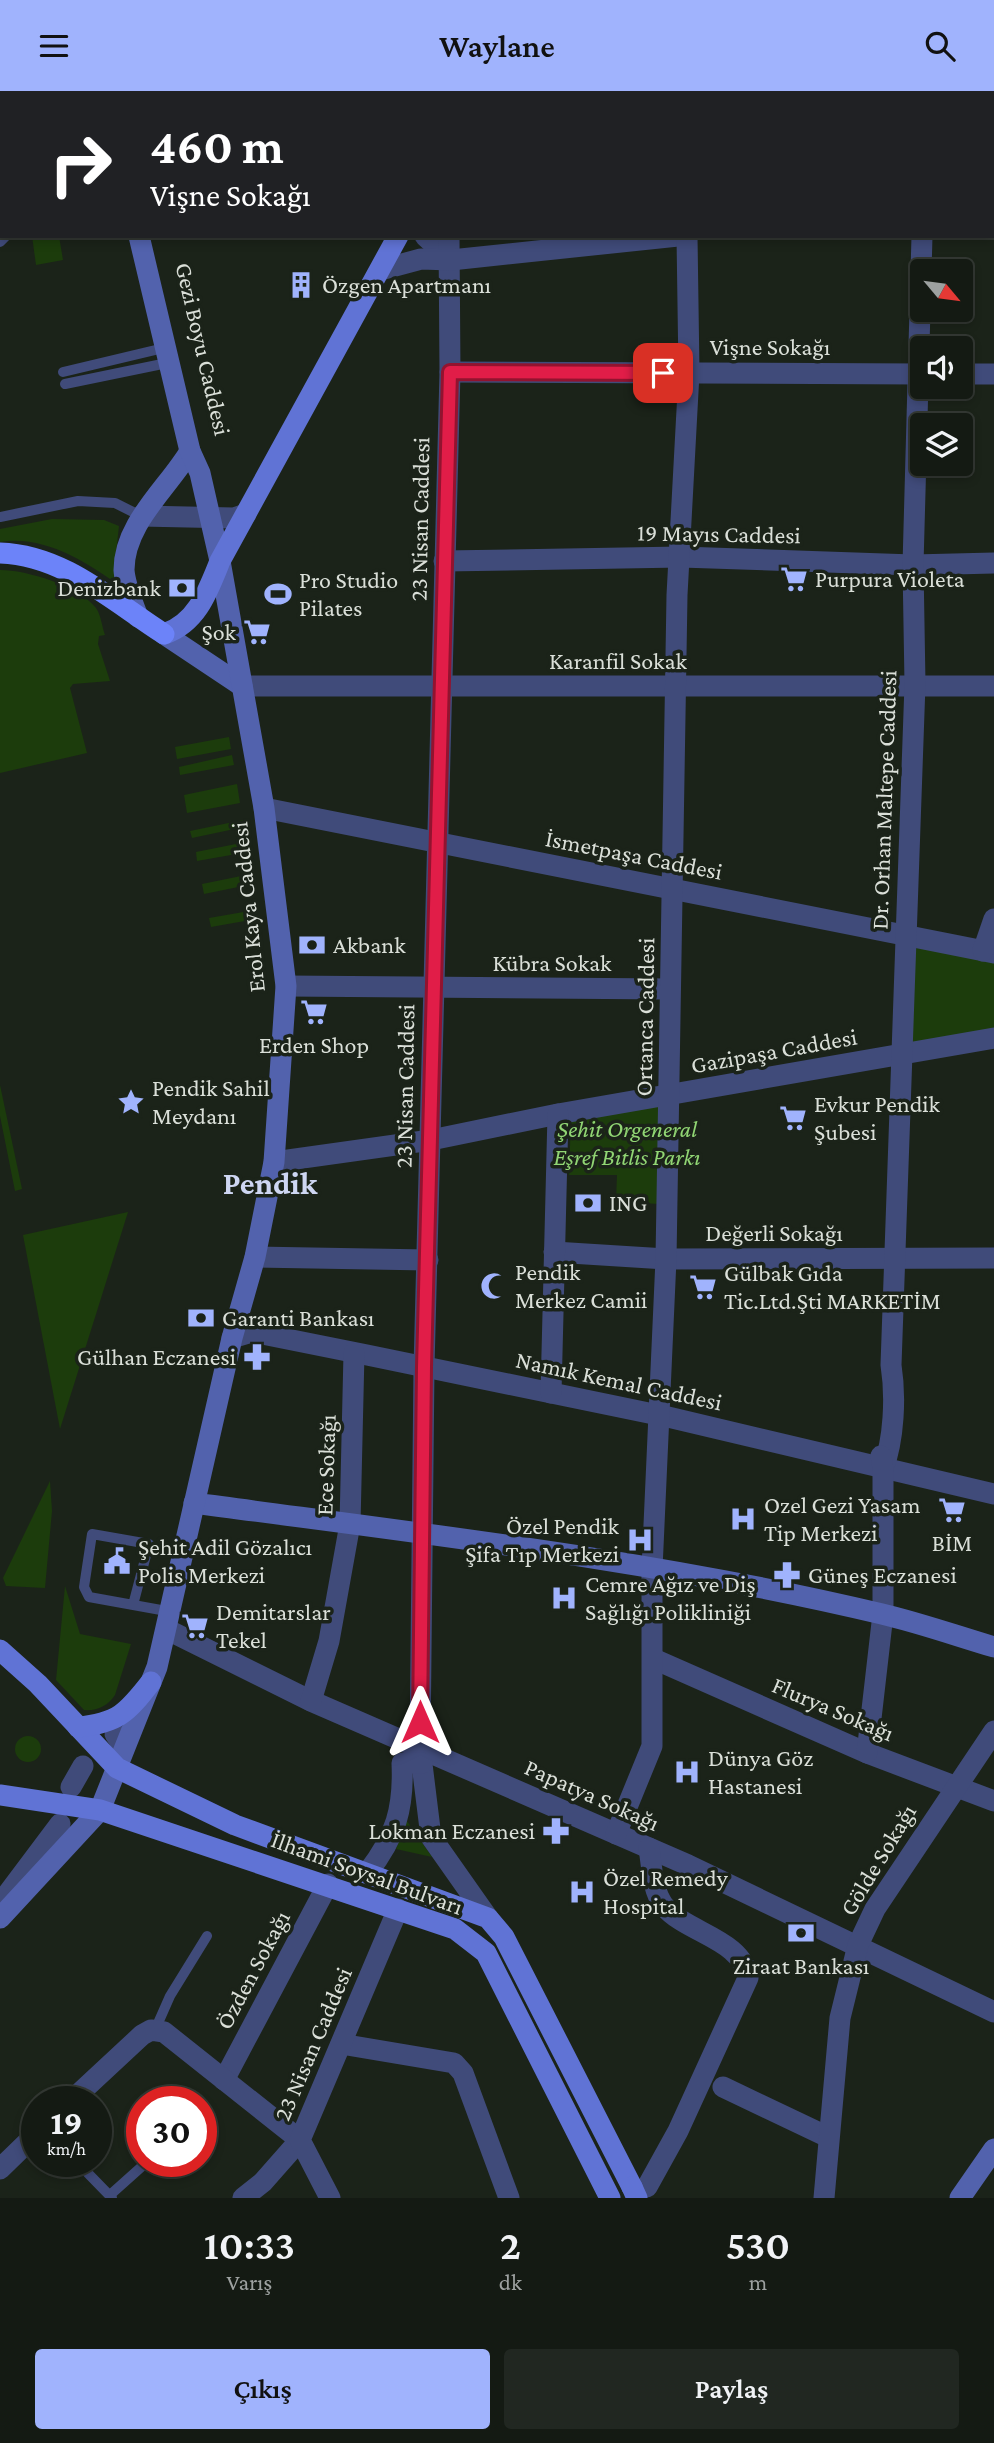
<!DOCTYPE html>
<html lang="tr">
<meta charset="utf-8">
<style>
body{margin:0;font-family:"Crimson Pro",serif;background:#212721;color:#f1f3f6;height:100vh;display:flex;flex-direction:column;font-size:26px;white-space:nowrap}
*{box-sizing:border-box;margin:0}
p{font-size:23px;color:#9da1a0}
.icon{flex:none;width:38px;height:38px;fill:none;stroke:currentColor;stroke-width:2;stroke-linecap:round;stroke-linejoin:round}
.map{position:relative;height:2107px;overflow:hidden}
.drawer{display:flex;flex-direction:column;background:#141a13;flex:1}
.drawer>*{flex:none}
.guide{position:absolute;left:0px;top:0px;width:994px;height:147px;box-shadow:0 4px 10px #0003,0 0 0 2px #333833;background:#202124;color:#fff;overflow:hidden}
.needle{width:46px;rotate:119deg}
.tools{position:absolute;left:910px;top:168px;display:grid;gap:14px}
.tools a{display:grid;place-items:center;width:63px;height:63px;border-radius:7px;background:#141a13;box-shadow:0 4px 10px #0003,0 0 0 2px #333833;font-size:35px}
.speed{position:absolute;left:21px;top:1995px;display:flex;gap:14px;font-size:35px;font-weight:700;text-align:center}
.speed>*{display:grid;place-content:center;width:91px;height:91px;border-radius:50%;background:#141a13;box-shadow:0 4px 10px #0003,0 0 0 2px #333833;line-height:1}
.speed small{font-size:18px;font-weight:400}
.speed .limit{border:10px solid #d22;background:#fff;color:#111}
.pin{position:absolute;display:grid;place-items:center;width:60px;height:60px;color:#fff;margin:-30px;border-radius:14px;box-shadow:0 4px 10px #0006}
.me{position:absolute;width:77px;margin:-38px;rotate:0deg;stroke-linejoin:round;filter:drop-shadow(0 0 5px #0008)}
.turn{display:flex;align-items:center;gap:24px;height:147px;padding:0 35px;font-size:32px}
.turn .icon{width:91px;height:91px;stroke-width:2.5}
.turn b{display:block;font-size:49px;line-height:60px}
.eta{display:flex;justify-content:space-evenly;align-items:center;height:119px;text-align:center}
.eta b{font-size:42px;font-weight:600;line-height:49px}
.action{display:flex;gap:14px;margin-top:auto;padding:14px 35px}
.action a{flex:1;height:80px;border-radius:7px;background:#a0b3fd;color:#111;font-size:28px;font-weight:600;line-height:80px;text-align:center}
.action a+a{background:#212721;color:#f1f3f6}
header{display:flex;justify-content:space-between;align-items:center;height:91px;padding:0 35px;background:#a0b3fd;color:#111;font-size:32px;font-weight:600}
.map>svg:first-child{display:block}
.green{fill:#1c3c0c}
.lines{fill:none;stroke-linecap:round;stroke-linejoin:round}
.lane{stroke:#404b7a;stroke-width:10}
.street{stroke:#404b7a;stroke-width:21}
.secondary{stroke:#5262ad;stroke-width:21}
.primary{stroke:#6073d5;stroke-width:21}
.highway{stroke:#6c83f9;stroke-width:21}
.primary-bridge{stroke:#6073d5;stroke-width:21}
.route-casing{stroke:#92132f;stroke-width:18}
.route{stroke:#e11d48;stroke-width:12}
.labels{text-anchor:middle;stroke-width:7;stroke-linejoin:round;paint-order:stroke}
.poi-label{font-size:24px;fill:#dadfd8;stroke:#1b2319;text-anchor:start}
.street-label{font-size:24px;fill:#dadfd8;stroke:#1b2319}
.park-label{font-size:24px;font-style:italic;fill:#91d674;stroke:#1b2319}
.district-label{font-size:32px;font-weight:bold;fill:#ced6f2;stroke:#1b2319}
</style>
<header><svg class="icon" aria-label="menu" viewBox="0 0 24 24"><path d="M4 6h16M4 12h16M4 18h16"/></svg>Waylane<svg class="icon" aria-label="search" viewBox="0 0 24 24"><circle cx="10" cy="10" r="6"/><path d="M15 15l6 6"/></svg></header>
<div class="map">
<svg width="994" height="2107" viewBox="0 0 994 2107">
<rect width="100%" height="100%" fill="#1b2319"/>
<g class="green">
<path d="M32 145H59L63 169 36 174Z"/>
<path d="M52 428 104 429 119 435 115 471 119 494C84 470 44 444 0 451V438Z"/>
<path d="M0 479C27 479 79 495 96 517 101 524 102 536 105 544L99 545 98 553 110 590 73 593 70 597 87 662 0 682Z"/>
<path d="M229 646 231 658 177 668 175 656Z"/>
<path d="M232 664 234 674 180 684 179 676Z"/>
<path d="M237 693 240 712 187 722 184 704Z"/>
<path d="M243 729 244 736 192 747 190 740Z"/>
<path d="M246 751 248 761 197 770 196 761Z"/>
<path d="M251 783 253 793 204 803 202 793Z"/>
<path d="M255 819 256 828 211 836 209 827Z"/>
<path d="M911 850 994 870V948L906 967Z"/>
<path d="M0 994 22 1098 15 1100 0 1025Z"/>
<path d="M662 1014 658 1113 616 1110 617 1084H569L571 1026Z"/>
<path d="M128 1121 60 1338 23 1144Z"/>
<path d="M50 1390 52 1420 45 1497 6 1495 3 1487Z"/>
<path d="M65 1495 80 1543 131 1553 115 1604C108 1615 97 1620 84 1619L56 1589Z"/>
<circle cx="28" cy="1658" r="13"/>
<path d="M407 1730 432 1766 396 1758Z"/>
</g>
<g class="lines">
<g class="lane">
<path d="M0 151 6 145"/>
<path d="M63 281 168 256"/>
<path d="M65 293 172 271"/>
<path d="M0 426 78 410 115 412 141 425"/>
<path d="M133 1514 149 1453 92 1443 84 1496 89 1506 172 1521"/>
<path d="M155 1939 170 1905 207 1845"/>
<path d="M76 2070 112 2107"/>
<path d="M110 2104 148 2070"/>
</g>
<g class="street">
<path d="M922 0V2"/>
<path d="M774 2 776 0"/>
<path d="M0 92 2 90"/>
<path d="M992 120H994"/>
<path d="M425 145 451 169"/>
<path d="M449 145 450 281 424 1276 420 1657 431 1746 488 1827"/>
<path d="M380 179 421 168 451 169 678 145"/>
<path d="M450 281 922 283"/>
<path d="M961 283H994"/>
<path d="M141 425 234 427 246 423"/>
<path d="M444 470 681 466 913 474 994 472"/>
<path d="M242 595H994"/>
<path d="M264 717 994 862"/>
<path d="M983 860 994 828"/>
<path d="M286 895 670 898"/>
<path d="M274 1071 431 1049 558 1023 994 947"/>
<path d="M554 1161 666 1168 994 1167"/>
<path d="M255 1166 428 1169"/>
<path d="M232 1247 252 1241 367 1264 668 1326 994 1403"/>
<path d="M551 1302 558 1023"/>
<path d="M883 1378C894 1348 896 1306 891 1274L915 593 913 474 922 145"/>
<path d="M168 1539 311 1610 688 1774 994 1921"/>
<path d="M654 1568 867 1662 994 1710"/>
<path d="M311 1610 329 1550 350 1433 354 1262"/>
<path d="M115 1643 121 1652"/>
<path d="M867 1662 883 1523V1378L881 1365"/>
<path d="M71 1696 83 1675"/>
<path d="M616 1743 652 1655V1478L666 1168 677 504 689 282 687 145"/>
<path d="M368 1781C396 1745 404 1717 402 1672H422"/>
<path d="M0 1813 60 1733"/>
<path d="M341 1953 454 1972 463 1982 509 2107"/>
<path d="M224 1989 328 1793"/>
<path d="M723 1996 828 2046"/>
<path d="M70 2011 142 1944 151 1939 164 1941 300 2049 263 2091 243 2107"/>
<path d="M0 2078 37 2042"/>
<path d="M647 2096 678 2040 748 1887C743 1848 686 1842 664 1815 652 1799 652 1776 649 1757"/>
<path d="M330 2107 300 2049 398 1818"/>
<path d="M824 2107 840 1927 858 1854 875 1818 994 1640"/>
</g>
<g class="secondary">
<path d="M64 0 66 2"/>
<path d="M138 526C133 512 125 495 124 479 124 432 168 397 190 360"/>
<path d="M164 543 242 595"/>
<path d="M194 1412C424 1443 656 1469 882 1523 920 1532 957 1545 994 1556"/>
<path d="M0 1827 100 1719 157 1576 232 1247 255 1166 274 1071 286 895 264 717 220 470 200 382 190 360 139 145"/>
<path d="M960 2107 994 2058"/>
</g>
<g class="primary">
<path d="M477 2 478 0"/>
<path d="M164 543C197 532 208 500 220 470L398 145"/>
<path d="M0 1559 38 1593 117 1677 235 1734 488 1827 504 1846 632 2096"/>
<path d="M78 1636C118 1632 127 1622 151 1591"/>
<path d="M0 1704 100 1719 455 1838 486 1862 610 2107"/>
</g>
<path class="highway" d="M0 462C64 464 112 510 164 543"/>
<path class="primary-bridge" d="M632 2096 637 2107"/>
</g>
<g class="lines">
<defs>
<path id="route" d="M420 1631 424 1276 450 281 663 282"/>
</defs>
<use href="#route" class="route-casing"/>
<use href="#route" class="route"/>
</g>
<defs>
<symbol id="building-bare" viewBox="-9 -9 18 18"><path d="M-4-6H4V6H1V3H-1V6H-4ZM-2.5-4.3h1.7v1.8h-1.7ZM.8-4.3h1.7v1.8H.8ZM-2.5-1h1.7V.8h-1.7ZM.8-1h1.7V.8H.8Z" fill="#a0b3fd" stroke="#1b2319" stroke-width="2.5" paint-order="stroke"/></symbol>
<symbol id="supermarket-bare" viewBox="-9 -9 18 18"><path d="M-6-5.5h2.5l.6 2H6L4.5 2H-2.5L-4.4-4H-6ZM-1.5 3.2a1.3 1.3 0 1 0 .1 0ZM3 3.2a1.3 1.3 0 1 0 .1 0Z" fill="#a0b3fd" stroke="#1b2319" stroke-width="2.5" paint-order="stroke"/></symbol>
<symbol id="bank-bare" viewBox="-9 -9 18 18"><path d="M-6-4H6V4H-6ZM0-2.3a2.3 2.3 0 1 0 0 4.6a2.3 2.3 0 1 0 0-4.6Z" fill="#a0b3fd" stroke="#1b2319" stroke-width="2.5" paint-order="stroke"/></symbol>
<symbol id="stadium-bare" viewBox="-9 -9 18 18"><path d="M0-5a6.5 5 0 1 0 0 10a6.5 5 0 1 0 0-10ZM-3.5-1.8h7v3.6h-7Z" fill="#a0b3fd" stroke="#1b2319" stroke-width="2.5" paint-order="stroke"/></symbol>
<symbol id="sight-bare" viewBox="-9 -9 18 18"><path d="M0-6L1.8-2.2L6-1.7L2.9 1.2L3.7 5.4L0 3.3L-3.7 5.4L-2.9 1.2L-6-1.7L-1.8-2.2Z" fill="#a0b3fd" stroke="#1b2319" stroke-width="2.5" paint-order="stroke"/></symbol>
<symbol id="mosque-bare" viewBox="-9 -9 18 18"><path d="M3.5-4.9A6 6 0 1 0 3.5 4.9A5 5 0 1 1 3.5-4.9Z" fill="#a0b3fd" stroke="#1b2319" stroke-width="2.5" paint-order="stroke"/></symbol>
<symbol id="pharmacy-bare" viewBox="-9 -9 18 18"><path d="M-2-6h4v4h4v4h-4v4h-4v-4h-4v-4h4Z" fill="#a0b3fd" stroke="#1b2319" stroke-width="2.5" paint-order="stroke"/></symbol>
<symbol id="hospital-bare" viewBox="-9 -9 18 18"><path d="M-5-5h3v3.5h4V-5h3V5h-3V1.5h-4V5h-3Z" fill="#a0b3fd" stroke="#1b2319" stroke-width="2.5" paint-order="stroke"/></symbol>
<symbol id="civic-bare" viewBox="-9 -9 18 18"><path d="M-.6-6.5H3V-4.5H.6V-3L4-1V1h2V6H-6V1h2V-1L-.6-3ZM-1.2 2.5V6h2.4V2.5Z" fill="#a0b3fd" stroke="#1b2319" stroke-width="2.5" paint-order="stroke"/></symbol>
</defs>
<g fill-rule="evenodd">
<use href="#building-bare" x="282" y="175" width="38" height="38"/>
<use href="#supermarket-bare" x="775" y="469" width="38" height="38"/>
<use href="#bank-bare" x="163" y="478" width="38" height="38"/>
<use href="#stadium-bare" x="259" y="484" width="38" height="38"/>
<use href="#supermarket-bare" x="238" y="522" width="38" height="38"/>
<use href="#bank-bare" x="293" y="835" width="38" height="38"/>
<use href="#supermarket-bare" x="295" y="902" width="38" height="38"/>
<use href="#sight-bare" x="112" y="992" width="38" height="38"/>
<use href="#supermarket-bare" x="774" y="1008" width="38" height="38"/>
<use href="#bank-bare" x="569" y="1093" width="38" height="38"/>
<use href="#mosque-bare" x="475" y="1176" width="38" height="38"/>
<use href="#supermarket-bare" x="684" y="1177" width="38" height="38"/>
<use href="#bank-bare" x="182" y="1208" width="38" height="38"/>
<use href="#pharmacy-bare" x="238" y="1247" width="38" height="38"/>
<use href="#supermarket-bare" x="933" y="1400" width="38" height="38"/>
<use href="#hospital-bare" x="724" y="1409" width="38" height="38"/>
<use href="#hospital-bare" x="621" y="1430" width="38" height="38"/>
<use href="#civic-bare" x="98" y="1451" width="38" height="38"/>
<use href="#pharmacy-bare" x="768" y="1465" width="38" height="38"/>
<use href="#hospital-bare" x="545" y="1488" width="38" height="38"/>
<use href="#supermarket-bare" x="176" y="1516" width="38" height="38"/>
<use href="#hospital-bare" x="668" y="1662" width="38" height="38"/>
<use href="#pharmacy-bare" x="537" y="1721" width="38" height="38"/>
<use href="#hospital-bare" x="563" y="1782" width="38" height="38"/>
<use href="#bank-bare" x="782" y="1823" width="38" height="38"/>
</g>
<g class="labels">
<g class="poi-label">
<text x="322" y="202">Özgen Apartmanı</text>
<text x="815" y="496">Purpura Violeta</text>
<text x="299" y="497">Pro Studio<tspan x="299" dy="28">Pilates</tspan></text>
<text x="161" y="505" text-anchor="end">Denizbank</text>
<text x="236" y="549" text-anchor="end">Şok</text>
<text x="333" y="862">Akbank</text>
<text x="314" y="962" text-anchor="middle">Erden Shop</text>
<text x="152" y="1005">Pendik Sahil<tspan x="152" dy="28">Meydanı</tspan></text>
<text x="814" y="1021">Evkur Pendik<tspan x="814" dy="28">Şubesi</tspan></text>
<text x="609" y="1120">ING</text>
<text x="515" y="1189">Pendik<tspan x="515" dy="28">Merkez Camii</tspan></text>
<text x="724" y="1190">Gülbak Gıda<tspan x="724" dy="28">Tic.Ltd.Şti MARKETİM</tspan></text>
<text x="222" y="1235">Garanti Bankası</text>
<text x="236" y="1274" text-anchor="end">Gülhan Eczanesi</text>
<text x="764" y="1422">Ozel Gezi Yasam<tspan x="764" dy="28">Tip Merkezi</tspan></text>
<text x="619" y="1443" text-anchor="end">Özel Pendik<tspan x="619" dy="28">Şifa Tıp Merkezi</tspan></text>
<text x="952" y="1460" text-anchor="middle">BİM</text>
<text x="138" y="1464">Şehit Adil Gözalıcı<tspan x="138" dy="28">Polis Merkezi</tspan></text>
<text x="808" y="1492">Güneş Eczanesi</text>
<text x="585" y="1501">Cemre Ağız ve Diş<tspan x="585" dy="28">Sağlığı Polikliniği</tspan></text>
<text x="216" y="1529">Demitarslar<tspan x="216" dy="28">Tekel</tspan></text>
<text x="708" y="1675">Dünya Göz<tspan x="708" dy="28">Hastanesi</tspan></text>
<text x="535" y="1748" text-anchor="end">Lokman Eczanesi</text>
<text x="603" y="1795">Özel Remedy<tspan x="603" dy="28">Hospital</tspan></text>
<text x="801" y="1883" text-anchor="middle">Ziraat Bankası</text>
</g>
<g class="street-label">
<text x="770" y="264">Vişne Sokağı</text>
<text transform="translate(203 258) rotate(77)" y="8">Gezi Boyu Caddesi</text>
<text transform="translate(420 428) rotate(-89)" y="8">23 Nisan Caddesi</text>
<text transform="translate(719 443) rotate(1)" y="8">19 Mayıs Caddesi</text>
<text x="618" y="578">Karanfil Sokak</text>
<text transform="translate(884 709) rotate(-88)" y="8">Dr. Orhan Maltepe Caddesi</text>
<text transform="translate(634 764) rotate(11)" y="8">İsmetpaşa Caddesi</text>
<text transform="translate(248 816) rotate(-96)" y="8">Erol Kaya Caddesi</text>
<text x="552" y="880">Kübra Sokak</text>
<text transform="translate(645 926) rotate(-89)" y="8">Ortanca Caddesi</text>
<text transform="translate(774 960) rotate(-10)" y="8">Gazipaşa Caddesi</text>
<text transform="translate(405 995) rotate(-89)" y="8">23 Nisan Caddesi</text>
<text x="774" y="1150">Değerli Sokağı</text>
<text transform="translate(619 1290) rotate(12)" y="8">Namık Kemal Caddesi</text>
<text transform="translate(326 1374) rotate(-88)" y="8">Ece Sokağı</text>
<text transform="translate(833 1618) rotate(23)" y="8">Flurya Sokağı</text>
<text transform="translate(592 1704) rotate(24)" y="8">Papatya Sokağı</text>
<text transform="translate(878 1769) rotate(-59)" y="8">Gölde Sokağı</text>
<text transform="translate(367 1782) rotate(20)" y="8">İlhami Soysal Bulvarı</text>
<text transform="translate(253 1879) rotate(-62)" y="8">Özden Sokağı</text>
<text transform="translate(313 1953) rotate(-67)" y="8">23 Nisan Caddesi</text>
</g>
<g class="park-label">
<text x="627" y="1046">Şehit Orgeneral<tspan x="627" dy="28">Eşref Bitlis Parkı</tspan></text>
</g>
<g class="district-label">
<text x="270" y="1103">Pendik</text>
</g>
</g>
</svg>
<div class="tools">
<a><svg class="needle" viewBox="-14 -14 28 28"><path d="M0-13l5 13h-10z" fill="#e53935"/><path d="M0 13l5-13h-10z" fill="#9da1a0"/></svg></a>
<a><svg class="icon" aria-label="sound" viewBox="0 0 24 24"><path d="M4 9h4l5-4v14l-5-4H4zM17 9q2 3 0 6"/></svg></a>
<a><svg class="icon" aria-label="layers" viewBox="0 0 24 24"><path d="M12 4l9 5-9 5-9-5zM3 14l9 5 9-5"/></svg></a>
</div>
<div class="speed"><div>19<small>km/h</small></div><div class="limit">30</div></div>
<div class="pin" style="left:663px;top:282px;background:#d93025"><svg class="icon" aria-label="arrive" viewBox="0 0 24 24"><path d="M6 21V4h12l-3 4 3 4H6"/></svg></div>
<svg class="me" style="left:420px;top:1631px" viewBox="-20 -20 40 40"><path d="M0-17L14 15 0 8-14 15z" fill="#e11d48" stroke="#fff" stroke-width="4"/></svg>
<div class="guide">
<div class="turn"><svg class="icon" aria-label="right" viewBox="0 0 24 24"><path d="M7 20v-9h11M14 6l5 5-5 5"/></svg><div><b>460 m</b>Vişne Sokağı</div></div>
</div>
</div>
<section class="drawer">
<div class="eta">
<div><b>10:33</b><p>Varış</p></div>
<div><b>2</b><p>dk</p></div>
<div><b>530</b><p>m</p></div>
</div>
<div class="action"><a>Çıkış</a><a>Paylaş</a></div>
</section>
